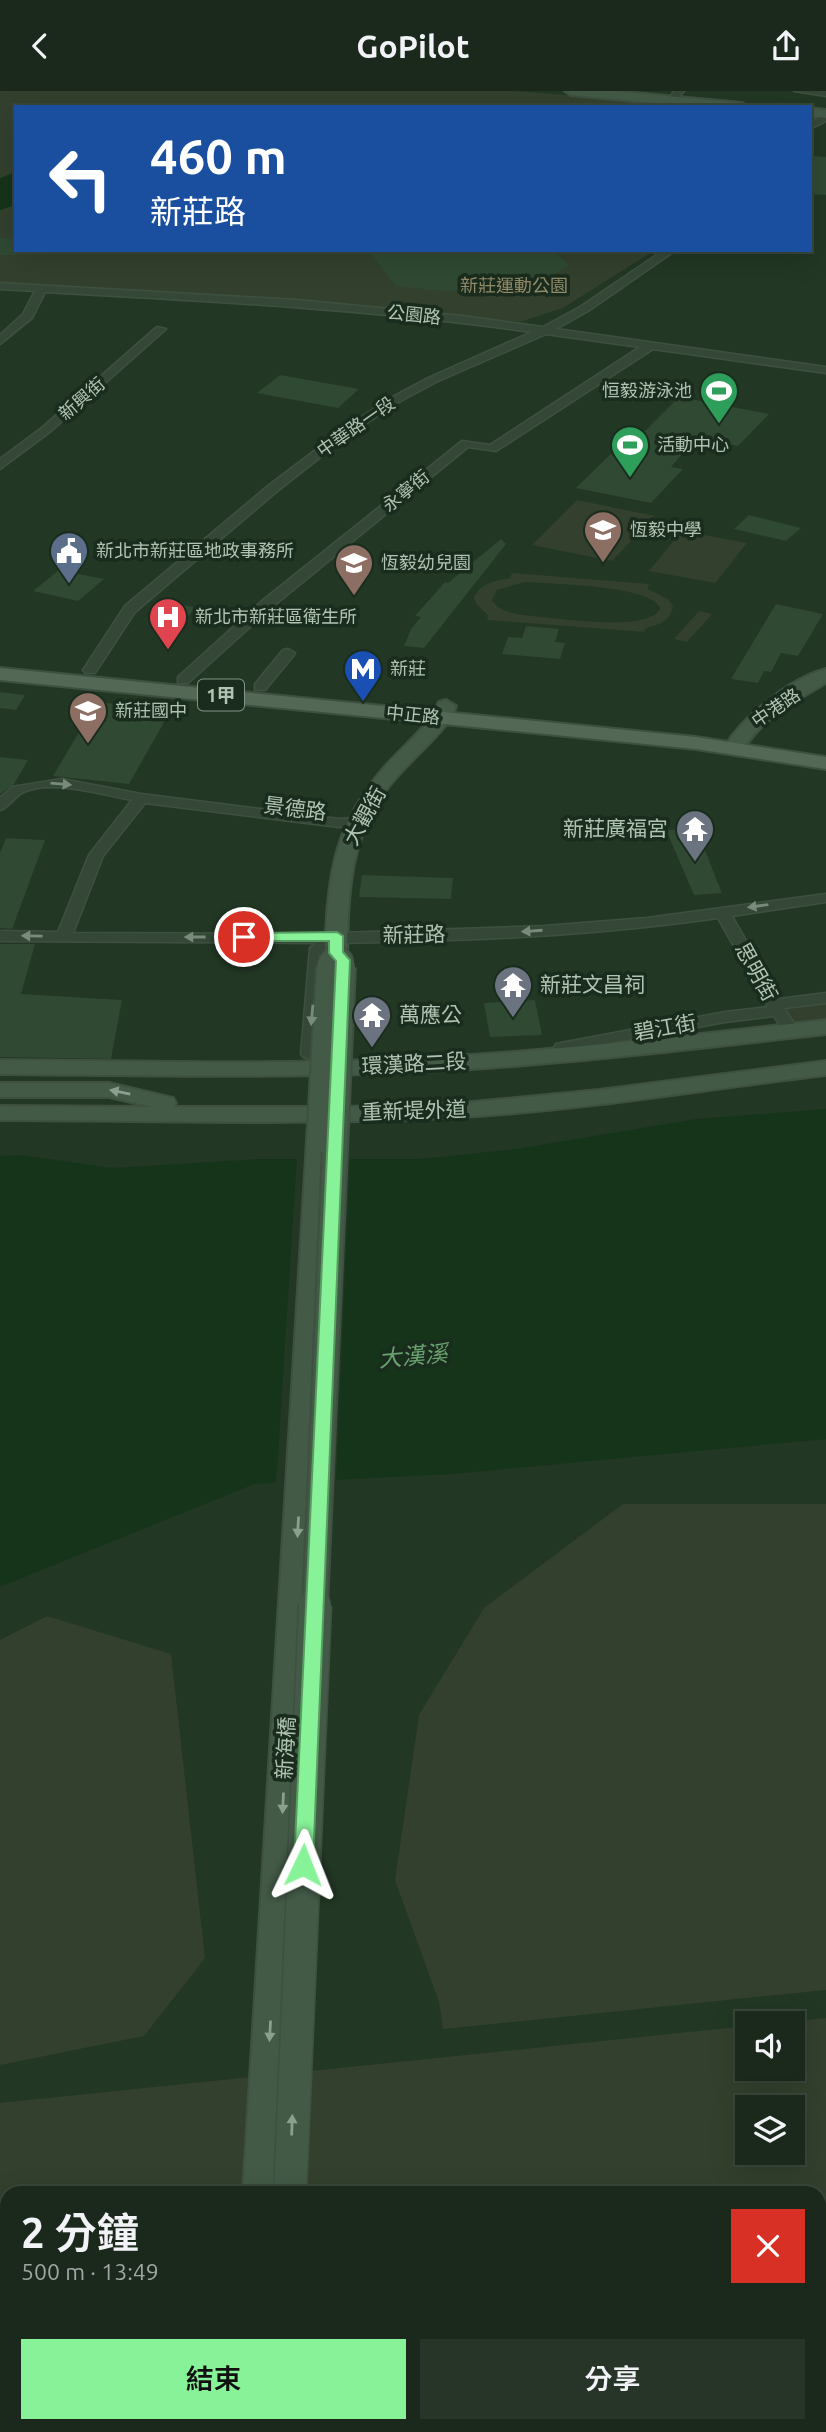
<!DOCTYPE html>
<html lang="zh-TW">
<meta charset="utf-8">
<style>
body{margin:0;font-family:Ubuntu,"Noto Sans TC",sans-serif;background:#273528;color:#f1f3f6;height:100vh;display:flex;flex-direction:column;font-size:26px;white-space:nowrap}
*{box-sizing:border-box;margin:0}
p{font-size:23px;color:#9fa6a3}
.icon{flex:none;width:38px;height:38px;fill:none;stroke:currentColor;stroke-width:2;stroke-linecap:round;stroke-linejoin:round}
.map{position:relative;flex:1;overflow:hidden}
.side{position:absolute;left:0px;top:2095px;width:826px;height:247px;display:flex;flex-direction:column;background:#1a291b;border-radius:21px 21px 0 0;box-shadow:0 7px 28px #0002,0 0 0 2px #38453a}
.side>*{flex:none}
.guide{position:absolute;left:14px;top:14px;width:798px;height:147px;border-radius:0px;box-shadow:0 7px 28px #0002,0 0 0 2px #38453a;background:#1a4fa0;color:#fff;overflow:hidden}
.buttons{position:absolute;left:735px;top:1920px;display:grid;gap:14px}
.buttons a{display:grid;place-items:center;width:70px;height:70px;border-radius:0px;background:#1a291b;box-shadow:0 7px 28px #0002,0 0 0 2px #38453a;font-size:35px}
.pin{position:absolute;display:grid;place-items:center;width:60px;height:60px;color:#fff;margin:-30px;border:4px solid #fff;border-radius:50%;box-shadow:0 2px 7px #0007}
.me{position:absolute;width:77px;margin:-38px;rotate:2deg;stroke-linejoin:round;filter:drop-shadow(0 0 5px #0008)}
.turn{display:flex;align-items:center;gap:24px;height:147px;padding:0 21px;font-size:32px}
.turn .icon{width:91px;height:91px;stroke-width:2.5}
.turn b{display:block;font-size:49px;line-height:60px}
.round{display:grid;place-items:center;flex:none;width:74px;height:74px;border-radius:0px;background:#273528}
.head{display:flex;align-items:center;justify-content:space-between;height:119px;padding:0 21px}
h1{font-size:42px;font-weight:600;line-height:52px}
.button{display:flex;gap:14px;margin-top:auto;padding:14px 21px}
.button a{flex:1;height:80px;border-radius:0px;background:#87f297;color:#111;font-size:28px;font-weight:600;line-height:80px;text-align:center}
.button a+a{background:#273528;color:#f1f3f6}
header{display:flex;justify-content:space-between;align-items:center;height:91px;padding:0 21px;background:#1a291b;font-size:32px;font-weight:600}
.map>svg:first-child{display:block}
.green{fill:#33402d;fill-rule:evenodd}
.water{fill:#16341a}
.pier{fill:#223724}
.building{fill:#2f4932}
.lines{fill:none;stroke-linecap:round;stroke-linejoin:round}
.street-casing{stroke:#3e5141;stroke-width:3}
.secondary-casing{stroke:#3e5141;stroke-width:4}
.primary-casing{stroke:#3e5141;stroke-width:4}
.street{fill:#354837;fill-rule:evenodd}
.secondary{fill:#435a47;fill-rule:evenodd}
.primary{fill:#536855;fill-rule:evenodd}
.secondary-bridge-far2-casing{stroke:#3e5141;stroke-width:22;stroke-linecap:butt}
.secondary-bridge-far1-casing{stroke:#3e5141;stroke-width:28;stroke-linecap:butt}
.secondary-bridge-casing{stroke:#3e5141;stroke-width:35;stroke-linecap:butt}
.secondary-bridge-far2{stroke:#435a47;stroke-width:19}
.secondary-bridge-far1{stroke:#435a47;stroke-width:24}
.secondary-bridge{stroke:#435a47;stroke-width:32}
.oneway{fill:#798c7b}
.oneway2{fill:#8a9f8d}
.route{fill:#87f297;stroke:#589d62;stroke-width:2}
.labels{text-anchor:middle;stroke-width:7;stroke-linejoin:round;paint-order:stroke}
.far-park-label{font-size:18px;fill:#938a68;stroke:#1a2c1d}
.far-street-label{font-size:18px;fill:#b0c4b3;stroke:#1a2c1d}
.far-poi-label{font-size:18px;fill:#b0c4b3;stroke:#1a2c1d;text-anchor:start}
.shield{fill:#1a2c1d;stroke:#839686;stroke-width:2}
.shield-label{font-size:19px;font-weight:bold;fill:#b0c4b3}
.street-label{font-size:21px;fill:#b0c4b3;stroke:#1a2c1d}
.poi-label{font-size:21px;fill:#b0c4b3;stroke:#1a2c1d;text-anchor:start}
.water-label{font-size:23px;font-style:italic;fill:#6aa270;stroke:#1a2c1d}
</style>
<header><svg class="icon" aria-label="back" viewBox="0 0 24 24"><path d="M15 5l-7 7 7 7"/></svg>GoPilot<svg class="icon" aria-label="share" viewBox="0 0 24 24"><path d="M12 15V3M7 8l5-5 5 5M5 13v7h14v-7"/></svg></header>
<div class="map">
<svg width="826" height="2341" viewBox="0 0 826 2341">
<rect width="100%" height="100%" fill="#223724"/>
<g class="green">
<path d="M0 0H514L718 16H16V159H655L563 217 520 231 302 209 0 191Z"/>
<path d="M577 409 655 425 612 470 532 454Z"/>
<path d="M682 440 747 452 715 492 649 480Z"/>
<path d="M512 482 649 493 648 498 668 508 673 515C671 530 659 534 646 537L644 541 487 529 488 524 477 514 474 507C480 492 495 490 510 487ZM525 491C551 493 651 494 660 517 651 543 549 526 523 524 511 522 499 520 492 509L497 499Z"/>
<path d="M699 520 712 523 687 551 674 548Z"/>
<path d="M826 905V932L793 936 780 914Z"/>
<path d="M623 1413H826V1899L443 1938 439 1911 395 1789 419 1624 484 1517Z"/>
<path d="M47 1525 171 1563 205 1867 144 1945 0 1974V1549Z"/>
<path d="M826 1927V2209L819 2210V2102H7V2294L0 2295V2012L747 1935V1978H793V1932H781ZM747 2016H793V2062H747Z"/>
</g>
<g class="water">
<path d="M16 81V114L0 119V87Z"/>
<path d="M826 1018V1348L452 1383 254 1393 0 1496V1065L21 1064 112 1077 260 1068H420L517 1058 697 1028Z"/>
</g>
<path class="pier" d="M297 1065H350L336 1392 276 1395Z"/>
<g class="building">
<path d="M810 65 826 66V104L810 103Z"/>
<path d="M0 146 16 149V164H0Z"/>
<path d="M368 159H552L569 174 553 184 534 191 489 199 442 200 396 195Z"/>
<path d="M280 284 359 298 338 317 257 302Z"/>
<path d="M679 306 769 323 738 355 696 347 671 376 683 378 651 412 576 397 633 341 645 340Z"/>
<path d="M749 424 801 437 786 450 734 438Z"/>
<path d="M501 448 506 453 424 557 404 555 411 538 421 526 415 525 445 491 448 492Z"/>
<path d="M59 479 104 488 78 510 33 500Z"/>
<path d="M166 510 197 517 181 531 148 526Z"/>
<path d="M776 513 823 523 798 565 781 562 771 581 764 580 758 592 731 588Z"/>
<path d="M526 535 559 538 555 551 565 552 560 568 502 563 508 546 522 547Z"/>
<path d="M0 601 25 604 16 619 0 617Z"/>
<path d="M97 611 171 619 129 693 53 685Z"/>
<path d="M0 666 28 669 14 693 0 703Z"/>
<path d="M697 738 717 790 722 802 694 804 666 739Z"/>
<path d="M6 747 45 749 12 838 0 837V762Z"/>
<path d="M362 784 453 787 451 808 359 806Z"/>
<path d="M0 853H35L21 903 122 909 111 968 0 966Z"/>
<path d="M535 909 542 944 490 946 484 912Z"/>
</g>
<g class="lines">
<defs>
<g id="street">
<path d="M674 0H684L673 13 668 10Z"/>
<path d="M794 0H826V5Z"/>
<path d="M826 23V30L810 38V31Z"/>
<path d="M664 159H676L588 220 556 238 826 276V282L653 258 496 360 468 356 272 516 188 592H178V586L262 510 462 350 490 354 640 256 546 243 436 291 395 313 346 346 276 401 135 521 95 582H85L83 579 125 515 268 395 338 342 387 309 428 287 532 241C371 218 208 210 45 201L32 227 0 253V244L23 223 35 200 0 198V192L297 209 462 225 543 236 580 216Z"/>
<path d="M157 236 166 238 51 340 0 378V368L43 336Z"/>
<path d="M288 558 295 562 293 565 265 599H255V593L283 559Z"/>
<path d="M62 688 141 703 339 728 357 727 364 731 357 735 339 736 145 712 103 765 73 842 310 843 544 835 647 827 826 803V811L732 825 779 908 826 902V912L784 917 799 940 791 945 785 943 774 925 725 931 572 959 575 964 567 969 561 967 554 956 556 953 725 921 768 916 718 827C592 845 465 850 337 852L325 859 317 963 309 968 303 966 301 963 310 857 316 852 0 850V840L58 841 89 764 132 709C102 704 50 687 22 702 13 707 10 716 0 719V707L12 696Z"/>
</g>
<g id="secondary">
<path d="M565 0H613L742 12 748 16H698L571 4Z"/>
<path d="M810 17 826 19V27L810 25Z"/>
<path d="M826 578V592C789 614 766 624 741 661H727L724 657C742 626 791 587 826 578Z"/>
<path d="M446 609 456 615 452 626C434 651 409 670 390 694 350 744 348 801 347 862L344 867H328L325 862C328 793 331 741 377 685 393 664 416 647 432 625 435 621 436 616 439 611Z"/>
<path d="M826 929V943C684 959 541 976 398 982 265 987 133 984 0 983V969C133 970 265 974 398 968 541 962 684 945 826 929Z"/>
<path d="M826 970V984C705 998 584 1019 462 1026 308 1035 154 1029 0 1029V1015L153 1016 109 1006H0V992H109L173 1007 176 1012 174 1016H347L462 1012 599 999Z"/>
<path d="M319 1043 327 1045 331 1050 277 2102H243L307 1050 311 1045Z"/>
<path d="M826 2286V2318L819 2319V2287Z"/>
<rect x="230" y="2334" width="36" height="7"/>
<path d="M273 2334H309L310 2341H274Z"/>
<path d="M312 2334H348L351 2341H315Z"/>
<path d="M461 2334H542L539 2341H458Z"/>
</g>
<path id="primary" d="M0 577 696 646 826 666V678L696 658 0 589Z"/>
</defs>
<use href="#street" class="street-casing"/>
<use href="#secondary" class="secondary-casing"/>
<use href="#primary" class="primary-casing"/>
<use href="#street" class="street"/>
<use href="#secondary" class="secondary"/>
<use href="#primary" class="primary"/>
<defs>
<path id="secondary-bridge-far2" d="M329 877V870L336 862 343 869V877"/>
<g id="secondary-bridge-far1">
<path d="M319 1050 329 876"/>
<path d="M315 1516 343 876"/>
</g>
<path id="secondary-bridge" d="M290 2102 315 1514"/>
</defs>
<use href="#secondary-bridge-far2" class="secondary-bridge-far2-casing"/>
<use href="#secondary-bridge-far1" class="secondary-bridge-far1-casing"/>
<use href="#secondary-bridge" class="secondary-bridge-casing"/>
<use href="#secondary-bridge-far2" class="secondary-bridge-far2"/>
<use href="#secondary-bridge-far1" class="secondary-bridge-far1"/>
<use href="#secondary-bridge" class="secondary-bridge"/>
</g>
<defs><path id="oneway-solid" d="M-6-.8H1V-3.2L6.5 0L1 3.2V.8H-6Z" transform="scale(1.75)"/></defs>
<g class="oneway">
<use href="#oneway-solid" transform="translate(61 693) rotate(5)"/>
<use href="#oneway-solid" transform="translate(758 815) rotate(172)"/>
<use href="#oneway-solid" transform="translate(532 840) rotate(176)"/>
<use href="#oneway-solid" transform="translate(32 845) rotate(-179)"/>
<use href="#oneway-solid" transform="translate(195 846) rotate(180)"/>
<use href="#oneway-solid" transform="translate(312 924) rotate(95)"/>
</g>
<g class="oneway2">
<use href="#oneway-solid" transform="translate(120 1001) rotate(-168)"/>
<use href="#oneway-solid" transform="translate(298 1436) rotate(93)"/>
<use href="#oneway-solid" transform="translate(283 1712) rotate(93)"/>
<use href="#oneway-solid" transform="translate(270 1940) rotate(93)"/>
<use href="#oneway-solid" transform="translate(292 2034) rotate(-88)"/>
</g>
<path class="route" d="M337 841 343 845V861L350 869 313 1774 310 1780 303 1782 296 1780 294 1774 336 870 329 862V850H244L237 846 244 842Z"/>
<defs>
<symbol id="stadium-pin" viewBox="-11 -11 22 30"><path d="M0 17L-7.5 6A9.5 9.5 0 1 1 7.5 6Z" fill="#2e9e5b" stroke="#1a2c1d"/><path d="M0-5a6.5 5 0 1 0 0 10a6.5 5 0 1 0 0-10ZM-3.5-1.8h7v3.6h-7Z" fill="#fff"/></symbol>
<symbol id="school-pin" viewBox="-11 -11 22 30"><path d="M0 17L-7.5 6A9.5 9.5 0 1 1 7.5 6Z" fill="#8d6e63" stroke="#1a2c1d"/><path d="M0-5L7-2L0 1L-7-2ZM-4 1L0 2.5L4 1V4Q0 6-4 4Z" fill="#fff"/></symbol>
<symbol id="civic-pin" viewBox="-11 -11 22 30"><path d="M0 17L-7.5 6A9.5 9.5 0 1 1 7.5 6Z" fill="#5c6f8a" stroke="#1a2c1d"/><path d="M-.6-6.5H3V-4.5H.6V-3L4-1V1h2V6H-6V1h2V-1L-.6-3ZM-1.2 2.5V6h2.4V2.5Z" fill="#fff"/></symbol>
<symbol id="hospital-pin" viewBox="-11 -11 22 30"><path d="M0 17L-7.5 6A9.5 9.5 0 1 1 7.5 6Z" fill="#e0444e" stroke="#1a2c1d"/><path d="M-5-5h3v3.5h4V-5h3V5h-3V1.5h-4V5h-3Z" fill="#fff"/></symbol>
<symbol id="metro-pin" viewBox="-11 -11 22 30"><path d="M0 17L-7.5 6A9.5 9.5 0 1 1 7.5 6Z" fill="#1a4fb4" stroke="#1a2c1d"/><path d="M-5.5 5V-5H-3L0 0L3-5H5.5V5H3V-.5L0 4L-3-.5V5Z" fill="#fff"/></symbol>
<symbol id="temple-pin" viewBox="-11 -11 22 30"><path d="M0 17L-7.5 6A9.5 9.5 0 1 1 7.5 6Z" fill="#6b7280" stroke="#1a2c1d"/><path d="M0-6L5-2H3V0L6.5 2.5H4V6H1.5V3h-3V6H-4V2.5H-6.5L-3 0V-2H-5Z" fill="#fff"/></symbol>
</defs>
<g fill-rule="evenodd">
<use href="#stadium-pin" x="697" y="278" width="44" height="60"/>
<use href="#stadium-pin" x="608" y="332" width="44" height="60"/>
<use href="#school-pin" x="581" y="417" width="44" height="60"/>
<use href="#civic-pin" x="47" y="438" width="44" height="60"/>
<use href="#school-pin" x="332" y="450" width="44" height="60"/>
<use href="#hospital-pin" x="146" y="504" width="44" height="60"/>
<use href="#metro-pin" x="341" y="556" width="44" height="60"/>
<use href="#school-pin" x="66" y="598" width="44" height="60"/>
<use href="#temple-pin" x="673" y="716" width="44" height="60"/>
<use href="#temple-pin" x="491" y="872" width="44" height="60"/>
<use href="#temple-pin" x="350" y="902" width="44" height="60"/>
</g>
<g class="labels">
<g class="far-park-label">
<text x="514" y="201">新莊運動公園</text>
</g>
<g class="far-street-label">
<text transform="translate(414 224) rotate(6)" y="6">公園路</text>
<text transform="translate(82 308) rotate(-41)" y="6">新興街</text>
<text transform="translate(356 336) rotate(-35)" y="6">中華路一段</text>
<text transform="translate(406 400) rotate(-39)" y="6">永寧街</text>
<text transform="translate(776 617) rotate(-34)" y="6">中港路</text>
<text transform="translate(413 624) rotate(6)" y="6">中正路</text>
</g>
<g class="far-poi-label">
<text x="692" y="306" text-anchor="end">恒毅游泳池</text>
<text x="657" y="360">活動中心</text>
<text x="630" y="445">恆毅中學</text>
<text x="96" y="466">新北市新莊區地政事務所</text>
<text x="381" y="478">恆毅幼兒園</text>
<text x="195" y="532">新北市新莊區衛生所</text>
<text x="390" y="584">新莊</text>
<text x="115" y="626">新莊國中</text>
</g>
<rect class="shield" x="198" y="588.5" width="46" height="31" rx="5"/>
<g class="shield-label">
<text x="221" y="611">1甲</text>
</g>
<g class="street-label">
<text transform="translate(295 718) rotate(7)" y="7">景德路</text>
<text transform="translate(365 725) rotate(-61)" y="7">大觀街</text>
<text transform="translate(414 844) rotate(-1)" y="7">新莊路</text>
<text transform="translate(756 881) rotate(61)" y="7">思明街</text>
<text transform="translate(665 937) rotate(-10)" y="7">碧江街</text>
<text transform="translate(414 973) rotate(-3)" y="7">環漢路二段</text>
<text transform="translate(414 1020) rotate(-2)" y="7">重新堤外道</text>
<text transform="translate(286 1657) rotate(-87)" y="7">新海橋</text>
</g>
<g class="poi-label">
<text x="668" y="745" text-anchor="end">新莊廣福宮</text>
<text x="540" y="901">新莊文昌祠</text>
<text x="399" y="931">萬應公</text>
</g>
<g class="water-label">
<text transform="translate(413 1265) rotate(-5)" y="8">大漢溪</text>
</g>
</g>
</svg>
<div class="buttons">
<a><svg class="icon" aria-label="sound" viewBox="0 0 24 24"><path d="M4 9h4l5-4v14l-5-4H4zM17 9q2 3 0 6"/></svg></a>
<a><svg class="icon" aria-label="layers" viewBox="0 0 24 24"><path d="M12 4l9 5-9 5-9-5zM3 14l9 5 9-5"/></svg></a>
</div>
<div class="pin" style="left:244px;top:846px;background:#d93025"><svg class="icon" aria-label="arrive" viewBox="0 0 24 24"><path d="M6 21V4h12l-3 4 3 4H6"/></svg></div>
<svg class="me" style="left:303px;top:1774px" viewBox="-20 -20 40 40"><path d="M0-17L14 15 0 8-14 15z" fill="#87f297" stroke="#fff" stroke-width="4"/></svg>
<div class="guide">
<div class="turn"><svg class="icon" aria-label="left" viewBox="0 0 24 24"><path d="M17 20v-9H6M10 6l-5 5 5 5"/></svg><div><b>460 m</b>新莊路</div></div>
</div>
<section class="side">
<div class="head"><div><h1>2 分鐘</h1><p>500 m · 13:49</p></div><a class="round" style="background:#d93025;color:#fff"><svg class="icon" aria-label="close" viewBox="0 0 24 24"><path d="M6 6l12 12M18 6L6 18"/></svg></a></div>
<div class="button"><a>結束</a><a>分享</a></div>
</section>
</div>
